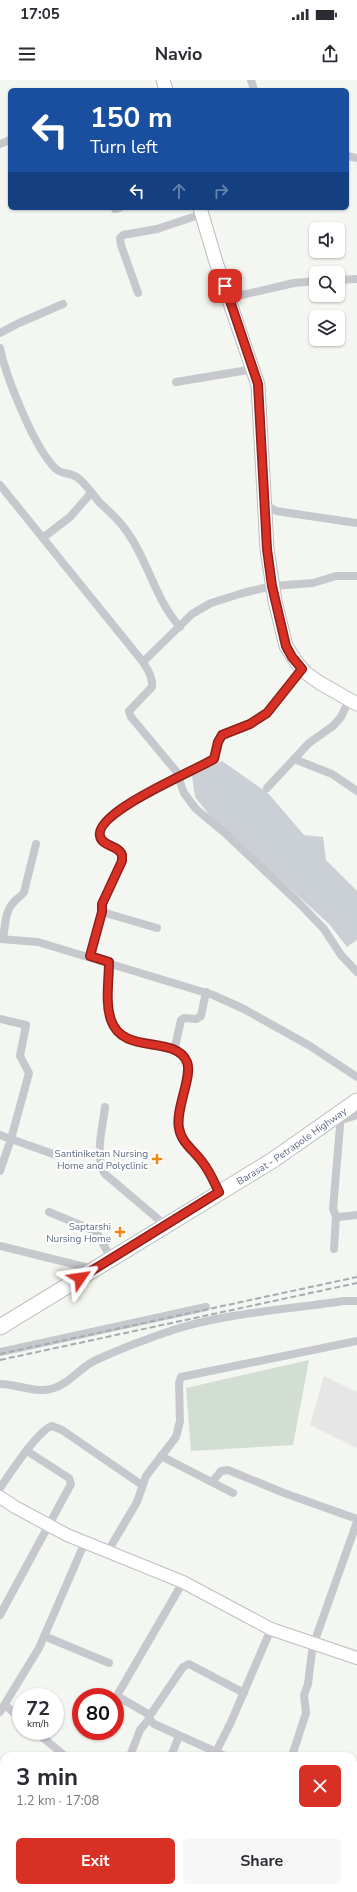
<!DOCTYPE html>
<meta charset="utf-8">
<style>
body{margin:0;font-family:"Nunito Sans",sans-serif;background:#f7f7f7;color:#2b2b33;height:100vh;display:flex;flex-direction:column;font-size:15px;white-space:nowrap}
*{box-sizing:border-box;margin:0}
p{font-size:13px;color:#7c7c81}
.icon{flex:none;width:22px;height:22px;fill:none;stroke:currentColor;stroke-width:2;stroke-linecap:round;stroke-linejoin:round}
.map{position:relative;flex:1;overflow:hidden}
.drawer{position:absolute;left:0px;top:1672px;width:357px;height:140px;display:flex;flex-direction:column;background:#fff;border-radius:12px 12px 0 0;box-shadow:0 1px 3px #0004}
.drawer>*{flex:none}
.top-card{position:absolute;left:8px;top:8px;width:341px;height:122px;border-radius:6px;box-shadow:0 1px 3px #0004;background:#1a4fa0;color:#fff;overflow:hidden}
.controls{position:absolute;left:309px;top:142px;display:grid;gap:8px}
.controls a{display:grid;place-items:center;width:36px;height:36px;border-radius:6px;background:#fff;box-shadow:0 1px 3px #0004;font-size:20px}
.speed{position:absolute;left:12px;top:1608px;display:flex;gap:8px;font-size:20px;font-weight:700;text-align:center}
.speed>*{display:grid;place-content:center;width:52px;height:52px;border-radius:50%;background:#fff;box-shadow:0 1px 3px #0004;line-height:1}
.speed small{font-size:10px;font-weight:400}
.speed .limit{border:6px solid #d22;background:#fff;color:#111}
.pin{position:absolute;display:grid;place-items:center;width:34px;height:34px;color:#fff;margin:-17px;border-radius:8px;box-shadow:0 2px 6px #0006}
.me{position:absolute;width:44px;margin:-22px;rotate:58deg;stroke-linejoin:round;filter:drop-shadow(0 0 3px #0008)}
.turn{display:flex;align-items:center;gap:14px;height:84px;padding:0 16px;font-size:18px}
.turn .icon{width:52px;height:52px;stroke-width:2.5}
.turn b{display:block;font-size:28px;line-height:34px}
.lanes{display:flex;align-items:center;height:38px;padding:0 16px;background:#0003;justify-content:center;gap:20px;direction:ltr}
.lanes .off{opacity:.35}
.round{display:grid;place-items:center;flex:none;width:42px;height:42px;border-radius:6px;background:#f7f7f7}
.headline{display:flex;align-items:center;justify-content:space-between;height:68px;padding:0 16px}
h1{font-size:24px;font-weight:700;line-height:30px}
.button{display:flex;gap:8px;margin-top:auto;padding:8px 16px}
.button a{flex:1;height:46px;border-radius:6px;background:#d93025;color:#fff;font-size:16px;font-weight:700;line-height:46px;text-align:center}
.button a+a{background:#f7f7f7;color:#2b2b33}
.status{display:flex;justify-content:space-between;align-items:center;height:28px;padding:0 20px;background:#fff;direction:ltr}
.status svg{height:11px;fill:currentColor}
header{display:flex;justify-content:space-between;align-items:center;height:52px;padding:0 16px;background:#fff;font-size:18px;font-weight:700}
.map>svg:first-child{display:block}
.built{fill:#e5e6e5}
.green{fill:#d3ded2}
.water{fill:#cbd0d7}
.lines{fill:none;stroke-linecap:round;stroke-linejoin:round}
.secondary-casing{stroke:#bdbfc5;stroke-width:14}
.primary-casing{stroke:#bbbdc2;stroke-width:15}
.highway-casing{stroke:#babcbf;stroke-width:17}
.street{stroke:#c7c8cd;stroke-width:8}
.secondary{stroke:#fff;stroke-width:12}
.primary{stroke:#fff;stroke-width:13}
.highway{stroke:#fff;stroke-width:15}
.rail{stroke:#a8abb2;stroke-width:2;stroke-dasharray:6 3;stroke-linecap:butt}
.route-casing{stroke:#8d1f18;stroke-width:10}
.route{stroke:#d93025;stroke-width:7}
.poi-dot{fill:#f58711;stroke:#fff;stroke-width:1.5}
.labels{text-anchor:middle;stroke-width:4;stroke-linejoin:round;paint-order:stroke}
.street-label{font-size:10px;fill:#616b85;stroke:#fff}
.poi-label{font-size:10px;fill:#616b85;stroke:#fff;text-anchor:end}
</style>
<div class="status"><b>17:05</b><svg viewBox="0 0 49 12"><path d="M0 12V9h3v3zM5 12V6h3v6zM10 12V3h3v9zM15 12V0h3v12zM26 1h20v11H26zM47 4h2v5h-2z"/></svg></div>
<header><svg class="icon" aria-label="menu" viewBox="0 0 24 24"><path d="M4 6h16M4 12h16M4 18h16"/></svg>Navio<svg class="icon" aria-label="share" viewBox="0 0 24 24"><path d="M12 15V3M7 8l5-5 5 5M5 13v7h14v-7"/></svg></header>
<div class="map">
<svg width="357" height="1812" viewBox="0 0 357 1812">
<rect width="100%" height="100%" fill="#f4f6f1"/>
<path class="built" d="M324 1296 357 1312V1368L310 1345Z"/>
<path class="green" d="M309 1280 293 1365 191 1371 186 1308Z"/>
<path class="water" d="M222 681 268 713 304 755 323 757 326 780 357 811V860L347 867 329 844 211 737 195 717 192 696Z"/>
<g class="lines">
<defs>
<path id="secondary" d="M0 1417 15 1427 67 1455 183 1502 271 1549 357 1578"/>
<g id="primary">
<path d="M163 0 166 10"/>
<path d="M200 128 216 182 258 305 267 469 275 521 286 566 297 583 306 593 320 603 357 624"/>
</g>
<g id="highway">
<path id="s1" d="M0 1247 273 1080 357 1021"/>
</g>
</defs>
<use href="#secondary" class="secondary-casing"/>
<use href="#primary" class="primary-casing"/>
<use href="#highway" class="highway-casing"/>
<g class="street">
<path d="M251 0 254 10"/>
<path d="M0 64 10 60"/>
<path d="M347 76 357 78"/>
<path d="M115 129 119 128"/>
<path d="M338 200 357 199"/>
<path d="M138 213 121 165 120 158 123 155 157 149 202 134"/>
<path d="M229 218 294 203 316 201"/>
<path d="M0 253 19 243 63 224"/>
<path d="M0 268C6 297 35 370 56 389 62 395 71 392 78 398 86 404 93 415 100 423 109 431 118 439 125 449 148 479 154 518 180 547"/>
<path d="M176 302 254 289"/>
<path d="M0 405 143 582C148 590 153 597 152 607L129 631 131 637 176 691 184 713 196 729 226 754 298 822 324 849 341 875 357 892"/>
<path d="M265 424 276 431 357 443"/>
<path d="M44 457 70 437 91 413"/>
<path d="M143 582 192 534 211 523 243 513 272 506 313 503 336 496H357"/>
<path d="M294 679 332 694 357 711"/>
<path d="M267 708 309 663 333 646 341 637 349 620"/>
<path d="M157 848 102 832V824L122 781 123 775C120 766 105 765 100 757 99 742 116 731 128 724L214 679 218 662 222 655 250 644 267 633 302 589"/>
<path d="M0 859 38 862 213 915 244 929 310 966 357 997"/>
<path d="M3 859C5 848 5 831 13 823 17 818 21 817 24 812L36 764"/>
<path d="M90 876 102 832"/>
<path d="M109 882C109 900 105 923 111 940 123 975 174 954 187 982 193 996 175 1029 179 1048 182 1063 195 1071 203 1083 210 1092 214 1102 219 1112"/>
<path d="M0 939 26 945 20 976 29 993 11 1059 56 1075"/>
<path d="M174 971 181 940 184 938 196 939 201 936 206 912"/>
<path d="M105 1027C103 1046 94 1078 105 1094L165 1145"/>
<path d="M341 1034 333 1129 336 1136 338 1137 357 1135"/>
<path d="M341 1040 357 1035"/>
<path d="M0 1055 11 1059 0 1091"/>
<path d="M49 1132 90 1149 98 1155 111 1178"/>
<path d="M0 1166 93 1189"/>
<path d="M334 1169 336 1136"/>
<path d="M0 1272 206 1227"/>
<path d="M0 1304C17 1304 34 1313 51 1309 70 1304 80 1287 96 1280 122 1268 149 1258 176 1249 228 1233 290 1229 344 1221H357"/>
<path d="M161 1376 233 1413"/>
<path d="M212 1402 221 1391 228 1390 284 1413 357 1439"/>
<path d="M0 1408C9 1395 38 1350 52 1346L62 1350 142 1405"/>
<path d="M108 1471 137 1422 146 1396 176 1357 180 1341 179 1303 181 1297 357 1261"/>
<path d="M0 1535 71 1404 69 1398 27 1371"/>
<path d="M44 1556 109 1583"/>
<path d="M314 1563 357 1442"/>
<path d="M117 1616 148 1634H151L183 1587 189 1584 244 1613"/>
<path d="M115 1619 183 1502"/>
<path d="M5 1625 21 1639"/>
<path d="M0 1632 39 1568 85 1462"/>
<path d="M148 1634 151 1641 154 1644 225 1676"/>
<path d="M35 1651 65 1676"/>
<path d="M130 1676 140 1650 149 1639"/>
<path d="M171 1676 179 1656"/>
<path d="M214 1676 231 1642 271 1549"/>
<path d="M292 1676 306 1633 304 1615 308 1604 313 1563"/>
<path d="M353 1707 357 1709"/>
<path d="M0 1750 4 1755"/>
<path d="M0 1765 4 1759"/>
<path d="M353 1785H357"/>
<path d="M21 1812 31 1810"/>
<path d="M151 1812 152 1808"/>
<path d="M235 1812 237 1808"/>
<path d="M355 1812 357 1804"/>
</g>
<use href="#secondary" class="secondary"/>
<use href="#primary" class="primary"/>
<use href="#highway" class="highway"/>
<g class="rail">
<path d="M0 1274 357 1197"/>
<path d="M0 1280 357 1203"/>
</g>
</g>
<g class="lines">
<defs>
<path id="route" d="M80 1198 219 1112C214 1102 210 1092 203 1083 195 1071 181 1063 179 1048 175 1029 193 996 187 982 175 954 123 976 111 940 105 923 109 900 109 882L90 876 102 832V824L122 781V775C119 765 102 767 100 756 94 732 196 690 214 679L218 662 222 655 250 644 267 633 302 589 292 577 286 566 272 506 267 469 258 304 225 206"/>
</defs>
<use href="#route" class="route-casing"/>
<use href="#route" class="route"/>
</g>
<g class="poi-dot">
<path d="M155 1073h4v4h4v4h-4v4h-4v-4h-4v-4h4z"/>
<path d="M118 1146h4v4h4v4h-4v4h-4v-4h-4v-4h4z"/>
</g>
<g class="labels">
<g class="street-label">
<text dy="4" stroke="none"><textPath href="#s1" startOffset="343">Barasat - Petrapole Highway</textPath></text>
</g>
<g class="poi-label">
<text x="148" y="1077">Santiniketan Nursing<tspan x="148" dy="12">Home and Polyclinic</tspan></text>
<text x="111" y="1150">Saptarshi<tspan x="111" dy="12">Nursing Home</tspan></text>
</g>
</g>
</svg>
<div class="controls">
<a><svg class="icon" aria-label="sound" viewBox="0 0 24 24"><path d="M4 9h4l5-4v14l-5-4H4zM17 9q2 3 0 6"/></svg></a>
<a><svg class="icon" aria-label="search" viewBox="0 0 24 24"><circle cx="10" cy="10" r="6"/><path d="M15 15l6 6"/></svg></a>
<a><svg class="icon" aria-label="layers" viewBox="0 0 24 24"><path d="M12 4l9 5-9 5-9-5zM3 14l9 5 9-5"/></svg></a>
</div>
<div class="speed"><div>72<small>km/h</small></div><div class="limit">80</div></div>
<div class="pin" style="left:225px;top:206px;background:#d93025"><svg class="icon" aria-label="arrive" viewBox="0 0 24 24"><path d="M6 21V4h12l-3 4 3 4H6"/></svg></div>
<svg class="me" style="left:80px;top:1198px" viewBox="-20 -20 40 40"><path d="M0-17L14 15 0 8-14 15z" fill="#d93025" stroke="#fff" stroke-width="4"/></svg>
<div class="top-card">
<div class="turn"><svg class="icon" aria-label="left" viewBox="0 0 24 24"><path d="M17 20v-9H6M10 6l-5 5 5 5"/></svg><div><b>150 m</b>Turn left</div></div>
<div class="lanes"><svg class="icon" aria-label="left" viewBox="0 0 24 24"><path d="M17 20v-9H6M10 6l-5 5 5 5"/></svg><svg class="icon off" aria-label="ahead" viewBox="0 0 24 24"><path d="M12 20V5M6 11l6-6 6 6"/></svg><svg class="icon off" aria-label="right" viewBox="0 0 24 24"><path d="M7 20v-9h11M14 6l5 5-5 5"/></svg></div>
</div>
<section class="drawer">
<div class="headline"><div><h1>3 min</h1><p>1.2 km · 17:08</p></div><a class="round" style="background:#d93025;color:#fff"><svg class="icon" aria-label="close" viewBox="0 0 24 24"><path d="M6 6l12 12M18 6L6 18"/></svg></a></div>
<div class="button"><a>Exit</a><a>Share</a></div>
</section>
</div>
